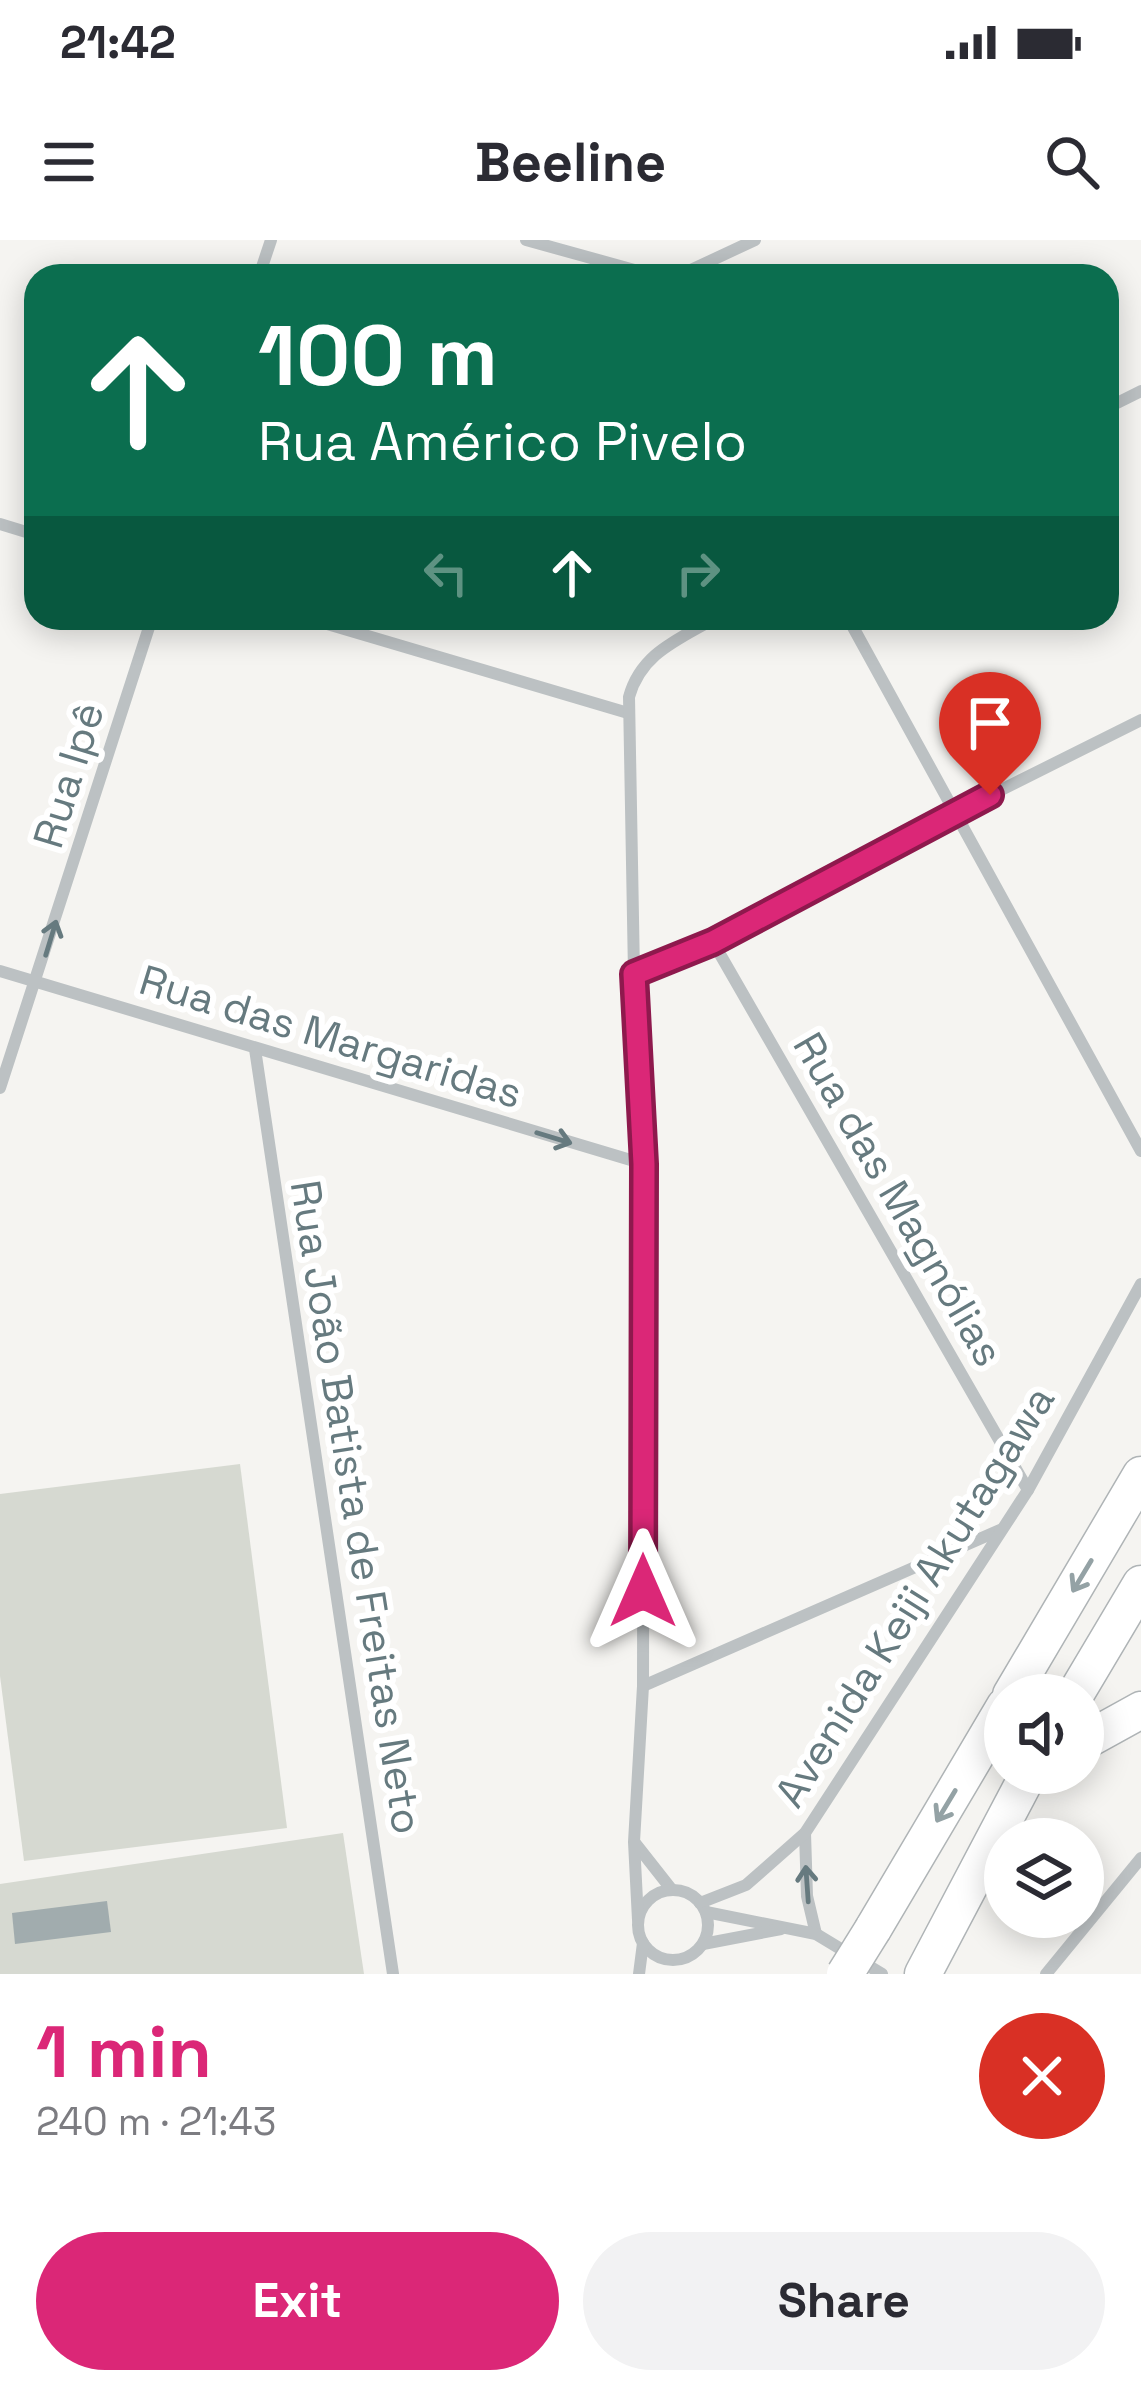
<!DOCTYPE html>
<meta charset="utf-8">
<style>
body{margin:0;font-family:"Space Grotesk",sans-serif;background:#f2f2f3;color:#2b2b33;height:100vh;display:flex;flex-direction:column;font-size:45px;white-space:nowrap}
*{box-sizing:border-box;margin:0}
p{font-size:39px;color:#7c7c81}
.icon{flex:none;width:66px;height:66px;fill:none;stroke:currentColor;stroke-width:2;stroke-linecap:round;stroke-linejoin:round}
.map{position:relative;height:1734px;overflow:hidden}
.details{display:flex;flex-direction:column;background:#fff;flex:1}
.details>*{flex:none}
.guide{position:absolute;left:24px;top:24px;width:1095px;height:366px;border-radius:36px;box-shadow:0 6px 30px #0003;background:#0b6e4f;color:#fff;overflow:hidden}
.fabs{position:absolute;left:984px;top:1434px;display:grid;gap:24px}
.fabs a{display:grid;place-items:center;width:120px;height:120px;border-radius:50%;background:#fff;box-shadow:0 6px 30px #0003;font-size:60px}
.pin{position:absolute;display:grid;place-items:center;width:102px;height:102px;color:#fff;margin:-123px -51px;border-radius:50% 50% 50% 0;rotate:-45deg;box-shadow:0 0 12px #0007}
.pin .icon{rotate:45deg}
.me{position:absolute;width:132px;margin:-66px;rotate:0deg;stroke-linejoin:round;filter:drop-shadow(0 0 9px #0008)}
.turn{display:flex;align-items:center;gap:42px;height:252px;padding:0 36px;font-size:54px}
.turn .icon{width:156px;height:156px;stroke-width:2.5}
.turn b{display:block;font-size:84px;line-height:102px}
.lanes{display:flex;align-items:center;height:114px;padding:0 36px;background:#0003;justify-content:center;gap:60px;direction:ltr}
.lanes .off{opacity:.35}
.round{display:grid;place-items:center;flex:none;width:126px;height:126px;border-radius:63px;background:#f2f2f3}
.summary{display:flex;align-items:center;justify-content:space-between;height:204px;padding:0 36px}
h1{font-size:72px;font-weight:600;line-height:90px;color:#db2777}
.cta{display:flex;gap:24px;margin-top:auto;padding:24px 36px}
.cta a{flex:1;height:138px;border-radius:72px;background:#db2777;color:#fff;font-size:48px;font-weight:600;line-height:138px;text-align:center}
.cta a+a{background:#f2f2f3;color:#2b2b33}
.status{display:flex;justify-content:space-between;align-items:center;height:84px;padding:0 60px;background:#fff;direction:ltr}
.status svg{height:33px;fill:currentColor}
header{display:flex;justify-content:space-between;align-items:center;height:156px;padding:0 36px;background:#fff;font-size:54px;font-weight:600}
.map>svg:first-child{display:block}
.green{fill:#d6d9d1}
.building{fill:#a1acae}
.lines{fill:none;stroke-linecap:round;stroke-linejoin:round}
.trunk-casing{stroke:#afb4b6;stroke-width:39}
.minor{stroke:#bcc1c3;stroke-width:12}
.trunk{stroke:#fff;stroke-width:36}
.trunk-bridge-casing{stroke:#afb4b6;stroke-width:39;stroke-linecap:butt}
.trunk-bridge{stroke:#fff;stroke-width:36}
.oneway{stroke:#667a7f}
.oneway2{stroke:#94a2a5}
.route-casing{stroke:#8e194d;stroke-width:30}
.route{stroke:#db2777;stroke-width:21}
.labels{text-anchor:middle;stroke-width:12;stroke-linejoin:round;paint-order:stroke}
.street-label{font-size:42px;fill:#667a7f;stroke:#fff}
</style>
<div class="status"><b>21:42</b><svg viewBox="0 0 49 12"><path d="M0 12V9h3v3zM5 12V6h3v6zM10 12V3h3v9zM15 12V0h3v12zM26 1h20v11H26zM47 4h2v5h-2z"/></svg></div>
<header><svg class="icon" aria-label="menu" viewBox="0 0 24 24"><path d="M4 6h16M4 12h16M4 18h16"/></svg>Beeline<svg class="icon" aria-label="search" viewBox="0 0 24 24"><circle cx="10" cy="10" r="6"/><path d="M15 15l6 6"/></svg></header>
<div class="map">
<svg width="1141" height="1734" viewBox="0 0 1141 1734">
<rect width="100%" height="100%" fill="#f5f4f1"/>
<g class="green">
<path d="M240 1224 287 1588 24 1621 0 1436V1254Z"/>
<path d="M343 1593 364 1734H0V1644Z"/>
</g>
<path class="building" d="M107 1661 111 1692 15 1704 12 1673Z"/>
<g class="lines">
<defs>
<g id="trunk">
<path d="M1011 1455 1141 1235"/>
<path d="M1075 1455 1141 1344"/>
<path d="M1083 1502 1141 1470"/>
<path d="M873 1689 1005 1466"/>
<path d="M923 1734 1029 1533"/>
</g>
</defs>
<use href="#trunk" class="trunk-casing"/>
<g class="minor">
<path d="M526 0 638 31 676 36"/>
<path d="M259 36 271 0"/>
<path d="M678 36 755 0"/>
<path d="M1107 168 1141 151"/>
<path d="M0 284 36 295"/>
<path d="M307 378 628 473"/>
<path d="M848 378 1141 911"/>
<path d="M713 702 1028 1250"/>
<path d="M0 731 644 924"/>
<path d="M634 733 713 702 953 574 1141 480"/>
<path d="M255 809 393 1734"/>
<path d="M0 848 152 378"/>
<path d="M643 1446 1000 1290"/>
<path d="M805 1593 807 1656 816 1694"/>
<path d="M635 1603 672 1650"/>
<circle cx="673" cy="1685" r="35"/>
<path d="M700 1663 746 1645 805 1593 1028 1250 1141 1044"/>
<path d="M706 1672 816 1694 882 1734"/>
<path d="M638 1680 634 1602 643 1446 644 924 634 733 629 457C641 413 678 400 715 378"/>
<path d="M703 1704 781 1689"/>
<path d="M639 1734 643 1703"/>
<path d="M1046 1734 1141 1618"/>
</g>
<use href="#trunk" class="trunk"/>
<defs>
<path id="trunk-bridge" d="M845 1734 873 1689"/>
</defs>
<use href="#trunk-bridge" class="trunk-bridge-casing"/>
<use href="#trunk-bridge" class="trunk-bridge"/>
</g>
<defs><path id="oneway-shaft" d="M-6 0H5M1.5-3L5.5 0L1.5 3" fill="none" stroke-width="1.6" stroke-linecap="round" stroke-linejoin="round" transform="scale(3)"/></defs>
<g class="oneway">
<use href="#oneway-shaft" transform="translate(51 698) rotate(-73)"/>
<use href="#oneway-shaft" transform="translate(554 898) rotate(17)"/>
<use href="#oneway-shaft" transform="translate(807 1644) rotate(-94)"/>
</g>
<g class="oneway2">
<use href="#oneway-shaft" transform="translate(1082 1336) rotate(121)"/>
<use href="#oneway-shaft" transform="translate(946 1566) rotate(121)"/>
</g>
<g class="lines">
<defs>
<path id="route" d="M643 1351 644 924 634 734 713 702 990 555"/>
</defs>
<use href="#route" class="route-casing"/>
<use href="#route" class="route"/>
</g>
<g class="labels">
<g class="street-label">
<text transform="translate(68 535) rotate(-73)" y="15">Rua Ipê</text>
<text transform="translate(331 796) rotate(17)" y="15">Rua das Margaridas</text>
<text transform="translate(899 959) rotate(60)" y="15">Rua das Magnólias</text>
<text transform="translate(357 1267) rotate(81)" y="15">Rua João Batista de Freitas Neto</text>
<text transform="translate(914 1356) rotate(-58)" y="15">Avenida Keiji Akutagawa</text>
</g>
</g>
</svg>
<div class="fabs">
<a><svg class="icon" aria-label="sound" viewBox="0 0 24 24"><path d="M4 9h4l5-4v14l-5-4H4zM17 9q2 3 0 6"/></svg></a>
<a><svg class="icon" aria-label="layers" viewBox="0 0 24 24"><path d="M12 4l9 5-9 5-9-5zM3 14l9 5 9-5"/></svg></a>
</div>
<div class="pin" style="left:990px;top:555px;background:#d93025"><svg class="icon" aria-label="arrive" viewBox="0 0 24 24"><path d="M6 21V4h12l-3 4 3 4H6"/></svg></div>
<svg class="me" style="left:643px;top:1351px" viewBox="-20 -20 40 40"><path d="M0-17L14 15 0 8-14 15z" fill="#db2777" stroke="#fff" stroke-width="4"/></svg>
<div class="guide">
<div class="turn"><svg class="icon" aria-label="ahead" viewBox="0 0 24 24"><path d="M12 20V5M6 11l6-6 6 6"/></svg><div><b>100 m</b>Rua Américo Pivelo</div></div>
<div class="lanes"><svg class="icon off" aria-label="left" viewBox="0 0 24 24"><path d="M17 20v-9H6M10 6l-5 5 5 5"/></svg><svg class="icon" aria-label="ahead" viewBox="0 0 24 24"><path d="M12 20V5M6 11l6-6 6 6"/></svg><svg class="icon off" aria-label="right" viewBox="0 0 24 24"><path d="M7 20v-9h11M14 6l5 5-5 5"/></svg></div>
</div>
</div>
<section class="details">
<div class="summary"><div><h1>1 min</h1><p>240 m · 21:43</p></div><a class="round" style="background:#d93025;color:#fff"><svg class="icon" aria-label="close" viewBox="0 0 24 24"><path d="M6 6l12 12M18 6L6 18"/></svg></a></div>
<div class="cta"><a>Exit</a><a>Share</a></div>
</section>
